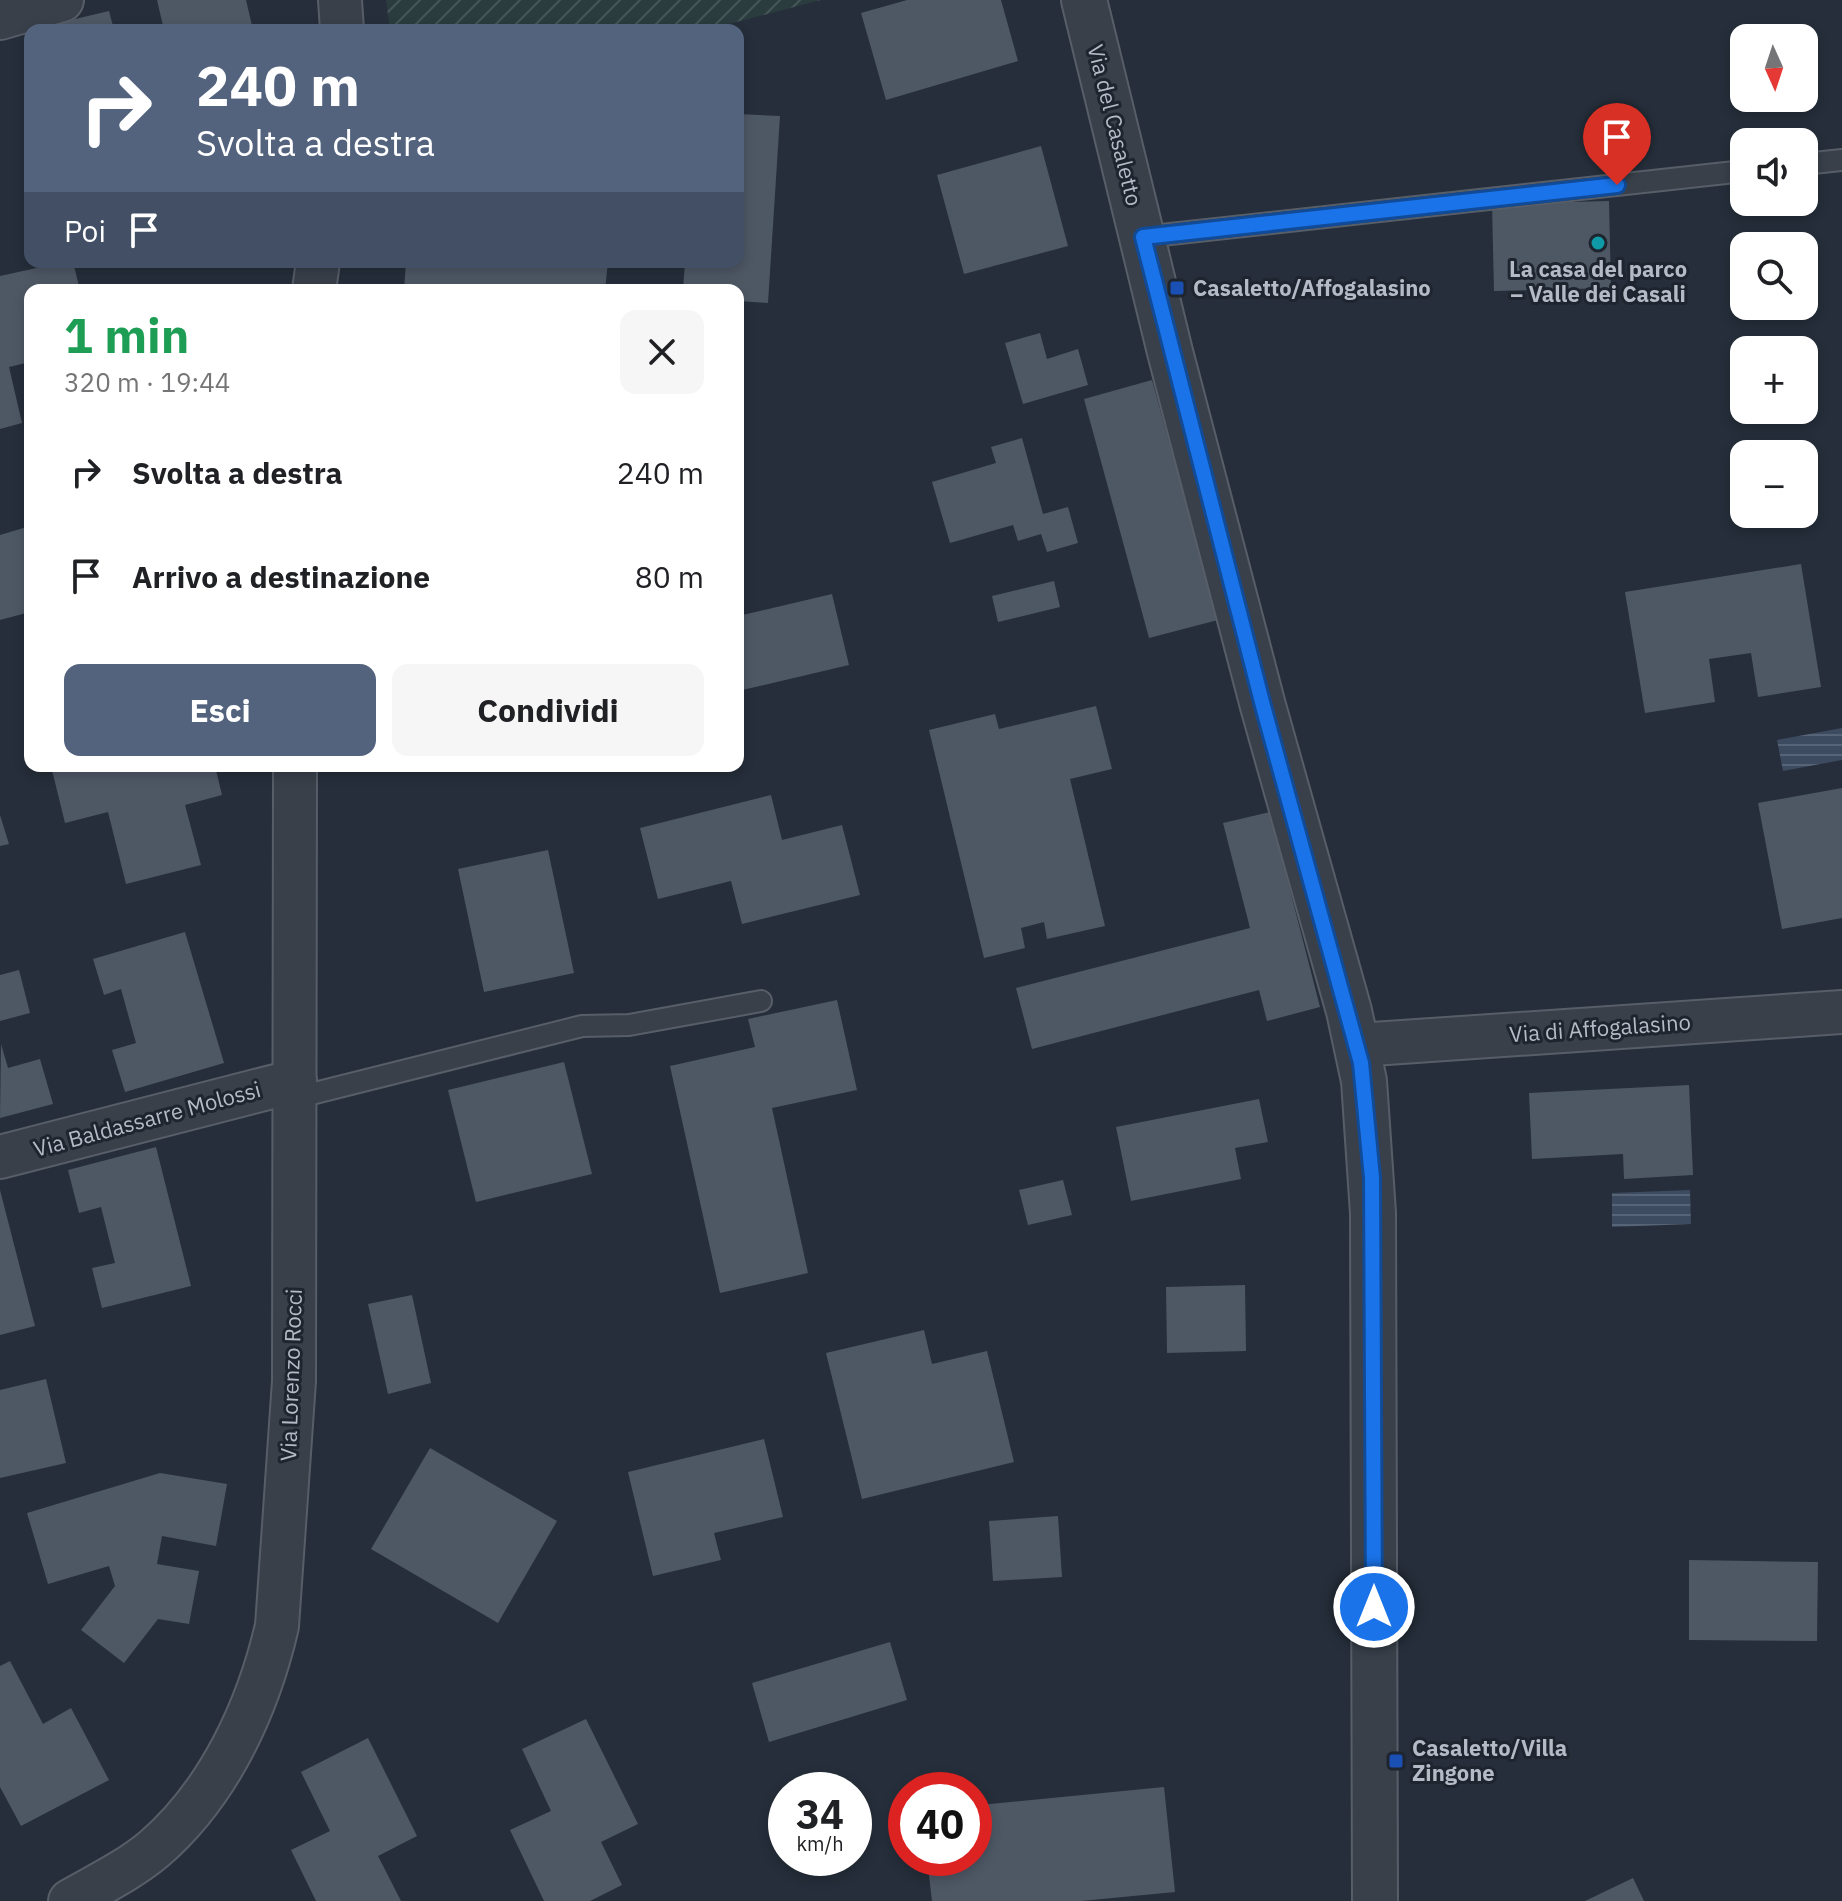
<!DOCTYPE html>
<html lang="it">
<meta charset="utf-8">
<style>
body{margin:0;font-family:"IBM Plex Sans",sans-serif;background:#f6f6f6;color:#202124;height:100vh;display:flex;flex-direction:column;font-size:30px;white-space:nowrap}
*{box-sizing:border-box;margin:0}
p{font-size:26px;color:#757577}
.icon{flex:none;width:44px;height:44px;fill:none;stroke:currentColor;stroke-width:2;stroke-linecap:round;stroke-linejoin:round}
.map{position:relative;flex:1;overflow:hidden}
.details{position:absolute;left:24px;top:284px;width:720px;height:488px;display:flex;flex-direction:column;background:#fff;border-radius:16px;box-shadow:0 4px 12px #0003}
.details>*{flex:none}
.guide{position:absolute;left:24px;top:24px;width:720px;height:244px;border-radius:16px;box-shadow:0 4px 12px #0003;background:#53637e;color:#fff;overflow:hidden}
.needle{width:52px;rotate:177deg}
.buttons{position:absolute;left:1730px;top:24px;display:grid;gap:16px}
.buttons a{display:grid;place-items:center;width:88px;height:88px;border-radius:16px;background:#fff;box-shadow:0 4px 12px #0003;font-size:40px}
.speed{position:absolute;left:768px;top:1772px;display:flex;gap:16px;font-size:40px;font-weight:700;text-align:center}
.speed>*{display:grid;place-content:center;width:104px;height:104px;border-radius:50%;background:#fff;box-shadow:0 4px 12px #0003;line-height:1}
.speed small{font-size:20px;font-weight:400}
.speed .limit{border:12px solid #d22;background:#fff;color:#111}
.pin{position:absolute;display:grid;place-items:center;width:68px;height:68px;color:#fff;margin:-82px -34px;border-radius:50% 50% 50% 0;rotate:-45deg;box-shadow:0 0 8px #0007}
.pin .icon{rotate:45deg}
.me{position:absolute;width:88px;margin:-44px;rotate:0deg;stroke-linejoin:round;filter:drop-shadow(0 0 6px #0008)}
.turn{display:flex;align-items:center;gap:28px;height:168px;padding:0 40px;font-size:36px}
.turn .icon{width:104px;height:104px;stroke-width:2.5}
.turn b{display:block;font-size:56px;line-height:68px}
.then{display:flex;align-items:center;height:76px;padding:0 40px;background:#0003;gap:16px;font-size:30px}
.round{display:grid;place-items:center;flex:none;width:84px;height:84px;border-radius:16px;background:#f6f6f6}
.overview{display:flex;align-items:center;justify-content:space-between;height:136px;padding:0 40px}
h1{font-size:48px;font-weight:700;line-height:60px;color:#1e9e55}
.primary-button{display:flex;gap:16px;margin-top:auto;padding:16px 40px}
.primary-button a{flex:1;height:92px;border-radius:16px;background:#53637e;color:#fff;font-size:32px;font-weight:700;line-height:92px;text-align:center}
.primary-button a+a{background:#f6f6f6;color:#202124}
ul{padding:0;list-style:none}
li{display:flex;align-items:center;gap:24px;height:104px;padding:0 40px}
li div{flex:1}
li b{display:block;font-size:30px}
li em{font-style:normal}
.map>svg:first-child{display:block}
.garden{fill:url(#garden-furrows)}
.water{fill:url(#water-rules)}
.building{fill:#4e5865}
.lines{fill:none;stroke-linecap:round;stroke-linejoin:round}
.service-casing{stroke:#575e68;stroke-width:24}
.minor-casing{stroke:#575e68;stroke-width:46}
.tertiary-casing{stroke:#575e68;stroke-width:48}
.service{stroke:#39404a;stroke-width:20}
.minor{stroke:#39404a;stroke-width:42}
.tertiary{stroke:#39404a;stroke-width:44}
.route-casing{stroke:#114b97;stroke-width:20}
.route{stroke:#1a73e8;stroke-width:14}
.culture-dot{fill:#0f9aa8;stroke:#1e252f;stroke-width:3}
.transit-dot{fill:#1a4fb4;stroke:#1e252f;stroke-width:3}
.labels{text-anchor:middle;stroke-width:6;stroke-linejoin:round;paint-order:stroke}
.street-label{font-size:22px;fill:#b4bbc6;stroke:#1e252f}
.poi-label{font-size:22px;font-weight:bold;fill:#b4bbc6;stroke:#1e252f;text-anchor:start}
</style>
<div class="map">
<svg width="1842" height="1901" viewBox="0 0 1842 1901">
<defs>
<pattern id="garden-furrows" width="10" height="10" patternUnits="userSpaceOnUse" patternTransform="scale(2)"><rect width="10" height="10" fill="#2a3c3d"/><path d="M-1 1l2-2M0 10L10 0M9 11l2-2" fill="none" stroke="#465658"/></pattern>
<pattern id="water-rules" width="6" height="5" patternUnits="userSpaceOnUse" patternTransform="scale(2)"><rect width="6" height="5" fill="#3d4b61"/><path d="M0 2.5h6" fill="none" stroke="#576376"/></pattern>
</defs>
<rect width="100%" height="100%" fill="#252e3a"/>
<path class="garden" d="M386 0H821L706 30H390Z"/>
<g class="water">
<path d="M1842 728V760L1783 771 1777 740Z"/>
<path d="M1690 1190 1691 1224 1612 1227V1193Z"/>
</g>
<g class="building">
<path d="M157 0H246L253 30H164Z"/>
<path d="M907 0H1001L1018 61 886 100 861 13Z"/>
<path d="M109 11 114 30H33V29Z"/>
<path d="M738 114 780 116 768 303 738 301V290H683L685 262H738Z"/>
<path d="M1041 146 1068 246 964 274 937 175Z"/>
<path d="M1609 201 1611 288 1494 291 1492 204Z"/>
<path d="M64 262H73L80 290H30V362L9 367 22 423 0 429V276Z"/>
<path d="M406 262H608L605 290H404Z"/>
<path d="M1040 333 1047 359 1078 349 1088 385 1023 404 1005 343Z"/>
<path d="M1152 380 1218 620 1149 638 1084 399Z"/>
<path d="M1022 438 1043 514 1068 507 1078 543 1047 552 1041 534 1018 541 1013 525 950 543 932 482 996 463 991 447Z"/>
<path d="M30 526V612L0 620V535Z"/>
<path d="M1801 564 1821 687 1758 697 1751 653 1709 659 1715 702 1645 713 1625 592Z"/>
<path d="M1054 581 1060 607 998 622 992 596Z"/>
<path d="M832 594 849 665 738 691V616Z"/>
<path d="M1096 706 1112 769 1070 779 1105 926 1047 939 1044 922 1021 928 1025 948 984 958 929 730 995 714 999 729Z"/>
<path d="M51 766H215L222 795 185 805 201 865 126 884 108 812 65 823Z"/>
<path d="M1842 788V918L1782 929 1758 803Z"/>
<path d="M771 795 782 840 842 825 860 895 742 924 731 881 658 899 640 828Z"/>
<path d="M1270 812 1320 1007 1267 1021 1259 990 1032 1049 1016 988 1250 928 1223 823Z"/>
<path d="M0 815 9 844 0 846Z"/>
<path d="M548 850 574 973 484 992 458 869Z"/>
<path d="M185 932 224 1063 125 1092 112 1050 136 1043 121 989 104 995 93 959Z"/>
<path d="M19 970 30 1013 0 1021V975Z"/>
<path d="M837 1000 857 1090 772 1108 808 1273 720 1293 670 1066 755 1047 748 1019Z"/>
<path d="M1 1044 8 1068 40 1059 53 1104 0 1118Z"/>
<path d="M564 1062 592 1174 476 1202 448 1090Z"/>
<path d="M1689 1085 1693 1175 1624 1179 1623 1154 1532 1159 1529 1093Z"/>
<path d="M1259 1099 1268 1142 1235 1148 1241 1179 1131 1201 1116 1127Z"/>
<path d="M156 1147 191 1286 102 1308 92 1268 115 1263 101 1207 79 1213 68 1170Z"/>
<path d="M1063 1180 1072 1215 1028 1225 1019 1190Z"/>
<path d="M0 1190 35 1326 0 1335Z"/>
<path d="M1245 1285 1246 1351 1167 1353 1166 1287Z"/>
<path d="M412 1295 431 1383 388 1394 368 1304Z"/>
<path d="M924 1330 932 1364 987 1351 1014 1462 862 1499 826 1353Z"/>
<path d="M46 1379 66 1463 0 1478V1390Z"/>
<path d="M764 1439 783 1517 714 1533 721 1560 653 1576 628 1472Z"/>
<path d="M430 1448 557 1521 498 1623 371 1549Z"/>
<path d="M160 1473 227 1484 216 1546 162 1536 157 1564 199 1571 189 1624 158 1619 124 1663 81 1630 115 1586 109 1566 48 1584 27 1513Z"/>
<path d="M1058 1516 1062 1577 993 1581 989 1521Z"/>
<path d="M1689 1560 1818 1562 1817 1641 1689 1640Z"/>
<path d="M890 1642 907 1700 769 1742 752 1683Z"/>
<path d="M10 1661 43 1724 71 1708 109 1780 21 1826 0 1787V1666Z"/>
<path d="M586 1719 638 1824 601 1842 622 1885 590 1901H544L510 1830 551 1811 522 1749Z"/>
<path d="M368 1738 417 1836 378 1856 401 1901H316L291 1850 330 1831 301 1772Z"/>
<path d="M1164 1787 1175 1892 1081 1901H932L927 1858H974V1835L983 1834 980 1805Z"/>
<path d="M1633 1878 1644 1901H1585Z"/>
</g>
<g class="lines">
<defs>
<g id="service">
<path d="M1804 164 1842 160"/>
<path d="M1143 237 1744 171"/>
<path d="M295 1098 582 1026 629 1025 761 1001"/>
</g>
<g id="minor">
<path d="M340 0 342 30"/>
<path d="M0 18 62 0"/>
<path d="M314 290 318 262"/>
<path d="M1358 1045 1842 1012"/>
<path d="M0 1157 295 1081"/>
<path d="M70 1901C98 1885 129 1870 154 1849 219 1793 258 1708 277 1626L294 1381 295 766"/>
</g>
<path id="tertiary" d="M1084 0 1170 352 1263 706 1349 1011 1364 1081 1373 1213 1375 1901"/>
</defs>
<use href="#service" class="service-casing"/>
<use href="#minor" class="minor-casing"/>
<use href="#tertiary" class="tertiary-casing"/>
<use href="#service" class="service"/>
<use href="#minor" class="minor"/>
<use href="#tertiary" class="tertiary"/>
</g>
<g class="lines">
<defs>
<path id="route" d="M1374 1607 1372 1178 1361 1063 1263 706 1143 237 1617 185"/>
</defs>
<use href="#route" class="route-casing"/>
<use href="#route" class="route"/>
</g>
<circle class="culture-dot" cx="1598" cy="243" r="8"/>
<g class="transit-dot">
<rect x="1169" y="280" width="16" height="16" rx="4"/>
<rect x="1388" y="1753" width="16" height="16" rx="4"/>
</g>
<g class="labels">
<g class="street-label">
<text transform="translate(1115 125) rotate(76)" y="8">Via del Casaletto</text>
<text transform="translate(1600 1028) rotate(-4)" y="8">Via di Affogalasino</text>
<text transform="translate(147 1119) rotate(-15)" y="8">Via Baldassarre Molossi</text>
<text transform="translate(291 1375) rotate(-88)" y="8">Via Lorenzo Rocci</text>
</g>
<g class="poi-label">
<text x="1598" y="277" text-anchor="middle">La casa del parco<tspan x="1598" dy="25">– Valle dei Casali</tspan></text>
<text x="1193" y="296">Casaletto/Affogalasino</text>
<text x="1412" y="1756">Casaletto/Villa<tspan x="1412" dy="25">Zingone</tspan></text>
</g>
</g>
</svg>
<div class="buttons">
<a><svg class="needle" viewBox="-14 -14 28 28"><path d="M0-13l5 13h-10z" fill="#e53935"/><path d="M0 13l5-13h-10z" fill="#757577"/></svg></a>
<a><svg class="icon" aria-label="sound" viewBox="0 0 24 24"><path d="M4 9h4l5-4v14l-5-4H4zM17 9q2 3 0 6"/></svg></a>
<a><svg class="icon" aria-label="search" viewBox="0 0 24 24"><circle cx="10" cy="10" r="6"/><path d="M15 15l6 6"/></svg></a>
<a>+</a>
<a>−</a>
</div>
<div class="speed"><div>34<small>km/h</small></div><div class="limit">40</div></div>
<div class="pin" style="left:1617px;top:185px;background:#d93025"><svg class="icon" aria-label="arrive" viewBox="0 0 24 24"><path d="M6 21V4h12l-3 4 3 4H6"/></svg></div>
<svg class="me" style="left:1374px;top:1607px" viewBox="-20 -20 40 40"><circle r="17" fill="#1a73e8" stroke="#fff" stroke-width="3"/><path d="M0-11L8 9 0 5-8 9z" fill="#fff"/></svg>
<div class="guide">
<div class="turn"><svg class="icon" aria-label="right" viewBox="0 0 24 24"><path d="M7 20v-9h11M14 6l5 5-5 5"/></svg><div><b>240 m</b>Svolta a destra</div></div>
<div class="then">Poi<svg class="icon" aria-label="arrive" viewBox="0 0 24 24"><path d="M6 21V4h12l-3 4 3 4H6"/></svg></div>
</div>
<section class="details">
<div class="overview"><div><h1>1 min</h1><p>320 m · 19:44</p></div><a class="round"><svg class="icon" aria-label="close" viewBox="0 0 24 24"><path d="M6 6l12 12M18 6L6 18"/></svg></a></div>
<ul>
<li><svg class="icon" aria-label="right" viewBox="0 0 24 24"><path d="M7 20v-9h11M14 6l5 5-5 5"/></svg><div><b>Svolta a destra</b></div><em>240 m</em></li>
<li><svg class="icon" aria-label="arrive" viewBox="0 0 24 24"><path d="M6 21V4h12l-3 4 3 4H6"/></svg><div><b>Arrivo a destinazione</b></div><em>80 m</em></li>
</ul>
<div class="primary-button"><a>Esci</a><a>Condividi</a></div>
</section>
</div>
